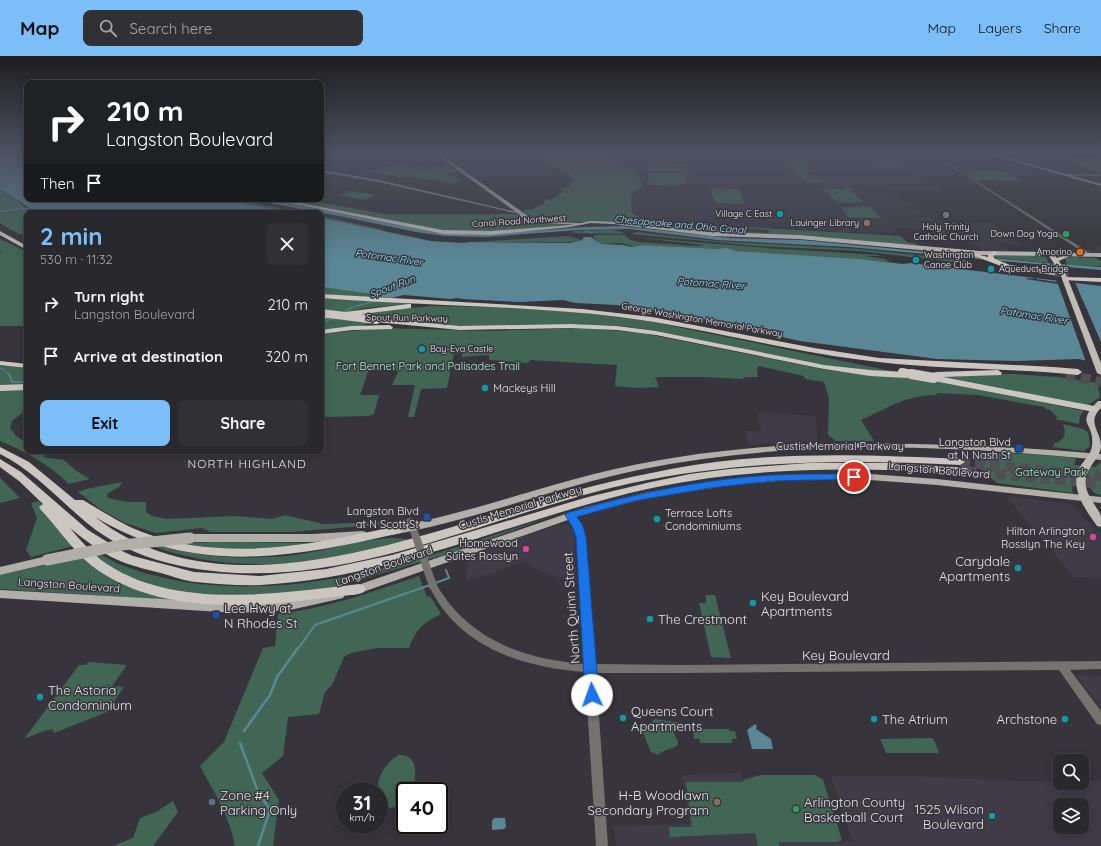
<!DOCTYPE html>
<meta charset="utf-8">
<style>
body{margin:0;font-family:Quicksand,sans-serif;background:#313034;color:#f1f3f6;height:100vh;display:flex;flex-direction:column;font-size:15px;white-space:nowrap}
*{box-sizing:border-box;margin:0}
p{font-size:13px;color:#a5a6a9}
.icon{flex:none;width:22px;height:22px;fill:none;stroke:currentColor;stroke-width:2;stroke-linecap:round;stroke-linejoin:round}
.map{position:relative;flex:1;overflow:hidden}
.details{position:absolute;left:24px;top:154px;width:300px;height:244px;display:flex;flex-direction:column;background:#29282c;border-radius:8px;box-shadow:0 2px 10px #0003,0 0 0 1px #454448}
.details>*{flex:none}
.guide{position:absolute;left:24px;top:24px;width:300px;height:122px;border-radius:8px;box-shadow:0 2px 10px #0003,0 0 0 1px #454448;background:#202124;color:#fff;overflow:hidden}
.controls{position:absolute;left:1053px;top:698px;display:grid;gap:8px}
.controls a{display:grid;place-items:center;width:36px;height:36px;border-radius:8px;background:#29282c;box-shadow:0 2px 10px #0003,0 0 0 1px #454448;font-size:20px}
.speed{position:absolute;left:336px;top:726px;display:flex;gap:8px;font-size:20px;font-weight:700;text-align:center}
.speed>*{display:grid;place-content:center;width:52px;height:52px;border-radius:50%;background:#29282c;box-shadow:0 2px 10px #0003,0 0 0 1px #454448;line-height:1}
.speed small{font-size:10px;font-weight:400}
.speed .limit{border:2px solid #111;border-radius:6px;background:#fff;color:#111}
.pin{position:absolute;display:grid;place-items:center;width:34px;height:34px;color:#fff;margin:-17px;border:2px solid #fff;border-radius:50%;box-shadow:0 1px 4px #0007}
.me{position:absolute;width:44px;margin:-22px;rotate:357deg;stroke-linejoin:round;filter:drop-shadow(0 0 3px #0008)}
.turn{display:flex;align-items:center;gap:14px;height:84px;padding:0 16px;font-size:18px}
.turn .icon{width:52px;height:52px;stroke-width:2.5}
.turn b{display:block;font-size:28px;line-height:34px}
.then{display:flex;align-items:center;height:38px;padding:0 16px;background:#0003;gap:8px;font-size:15px}
.round{display:grid;place-items:center;flex:none;width:42px;height:42px;border-radius:8px;background:#313034}
.headline{display:flex;align-items:center;justify-content:space-between;height:68px;padding:0 16px}
h1{font-size:24px;font-weight:700;line-height:30px;color:#7bbef8}
.action{display:flex;gap:8px;margin-top:auto;padding:8px 16px}
.action a{flex:1;height:46px;border-radius:8px;background:#7bbef8;color:#111;font-size:16px;font-weight:700;line-height:46px;text-align:center}
.action a+a{background:#313034;color:#f1f3f6}
ul{padding:0;list-style:none}
li{display:flex;align-items:center;gap:12px;height:52px;padding:0 16px}
li div{flex:1}
li b{display:block;font-size:15px}
li em{font-style:normal}
header{display:flex;align-items:center;gap:24px;box-sizing:border-box;height:56px;padding:0 20px;background:#7bbef8;color:#111}
header strong{font-size:19px}
nav{display:flex;gap:22px;margin-inline-start:auto;font-size:14px}
.search{width:280px;height:36px;background:#313034;display:flex;align-items:center;gap:10px;box-sizing:border-box;padding:0 14px;border-radius:8px;color:#a5a6a9;font-size:15px}
.map>svg:first-child{display:block}
.built{fill:#3f3c48;fill-rule:evenodd}
.green{fill:#426655}
.water{fill:#5a8796}
.pier{fill:#37353b}
.lines{fill:none;stroke-linecap:round;stroke-linejoin:round}
.stream-far3{stroke:#5a8796;stroke-width:1}
.stream-far2{stroke:#5a8796;stroke-width:1.5}
.stream-far1{stroke:#5a8796;stroke-width:2}
.stream{stroke:#5a8796;stroke-width:2.5}
.motorway-tunnel-far1{stroke:#514f55;stroke-width:6;stroke-dasharray:6 3;stroke-linecap:butt}
.motorway-tunnel{stroke:#514f55;stroke-width:10;stroke-dasharray:10 5;stroke-linecap:butt}
.tertiary{fill:#757370;fill-rule:evenodd}
.secondary{fill:#989590;fill-rule:evenodd}
.primary{fill:#b2aea9;fill-rule:evenodd}
.trunk{fill:#bebab4;fill-rule:evenodd}
.motorway{fill:#cbc6bf;fill-rule:evenodd}
.tertiary-bridge{stroke:#757370;stroke-width:8}
.primary-bridge{stroke:#b2aea9;stroke-width:11}
.trunk-bridge{stroke:#bebab4;stroke-width:5}
.motorway-bridge-far1{stroke:#cbc6bf;stroke-width:8}
.motorway-bridge{stroke:#cbc6bf;stroke-width:10}
.route{fill:#1a73e8;stroke:#114b97}
.culture-dot{fill:#0f9aa8;stroke:#37353b;stroke-width:1.5}
.worship-dot{fill:#6b7280;stroke:#37353b;stroke-width:1.5}
.education-dot{fill:#8d6e63;stroke:#37353b;stroke-width:1.5}
.leisure-dot{fill:#2e9e5b;stroke:#37353b;stroke-width:1.5}
.food-dot{fill:#e8710a;stroke:#37353b;stroke-width:1.5}
.transit-dot{fill:#1a4fb4;stroke:#37353b;stroke-width:1.5}
.hotel-dot{fill:#d1479c;stroke:#37353b;stroke-width:1.5}
.service-dot{fill:#5c6f8a;stroke:#37353b;stroke-width:1.5}
.labels{text-anchor:middle;stroke-width:3;stroke-linejoin:round;paint-order:stroke}
.far-poi-label{font-size:9px;fill:#e4e4e8;stroke:#37353b;text-anchor:end}
.far-street-label{font-size:9px;fill:#e4e4e8;stroke:#37353b}
.far-water-label{font-size:10px;font-style:italic;fill:#94e1fa;stroke:#37353b}
.park-label{font-size:11px;fill:#a8eecc;stroke:#37353b}
.poi-label{font-size:11px;fill:#e4e4e8;stroke:#37353b;text-anchor:end}
.street-label{font-size:11px;fill:#e4e4e8;stroke:#37353b}
.neighbourhood-label{font-size:12px;letter-spacing:1px;fill:#e4e4e8;stroke:#37353b}
.near-poi-label{font-size:13px;fill:#e4e4e8;stroke:#37353b;text-anchor:start}
.near-street-label{font-size:13px;fill:#e4e4e8;stroke:#37353b}
</style>
<header>
<strong>Map</strong>
<div class="search"><svg class="icon" aria-label="search" viewBox="0 0 24 24"><circle cx="10" cy="10" r="6"/><path d="M15 15l6 6"/></svg>Search here</div>
<nav><a>Map</a><a>Layers</a><a>Share</a></nav>
</header>
<div class="map">
<svg width="1101" height="790" viewBox="0 0 1101 790">
<rect width="100%" height="100%" fill="#37353b"/>
<g class="built">
<path d="M597 96H778L782 102 898 104 944 135 859 134 860 136H890L900 144 911 146 929 160 912 159 913 161H931L937 166 991 167 1022 189 997 188 1011 195H982L957 175H948L951 178H940L937 175 928 173 893 172 898 177 842 176 771 171 768 177 679 172 661 169 614 155 619 110Z"/>
<path d="M1016 100 1082 118H1066L1005 101Z"/>
<path d="M1093 190H1101V199L1046 198 1039 193 1098 194Z"/>
<path d="M757 356 816 360 817 383 816 385 749 389 745 375H761Z"/>
<path d="M1006 440 1071 448 1101 479V522L1074 521Z"/>
<path d="M568 468 572 473 574 479 576 521 557 522 522 506 466 526 468 503 474 497 538 475Z"/>
<path d="M1076 619 1101 620V652Z"/>
<path d="M741 717 758 790H616L614 770 690 768 682 719Z"/>
<path d="M831 720H912L1016 725H1060V727H1082V725L1101 724V790H779L778 786H853ZM1060 749H1082V771H1060Z"/>
</g>
<g class="green">
<path d="M532 96H598L618 109 634 115 641 124 643 131 633 136V138H631L632 157 642 163 680 171 729 172 733 175 768 177 770 174 751 173 746 171 901 180 907 186 917 188 919 190 698 177 620 167 546 165 525 158H526L522 154 534 153 535 151 544 148V145L547 144H544L552 143 563 136 559 132H568L573 124C570 113 552 113 544 107V100L532 99Z"/>
<path d="M1095 101 1101 103V118L1064 103Z"/>
<path d="M784 105 808 106 816 116 804 117 812 122 821 123 823 127 808 126 788 112Z"/>
<path d="M873 105 899 106 908 112H880Z"/>
<path d="M407 107 414 113 412 111 419 110 422 112 418 113 450 110 458 116 446 117 448 120H453L456 123 464 122C456 124 461 126 453 127 446 128 433 120 425 124L408 120 402 122 368 115Z"/>
<path d="M647 107 689 108 692 116 648 115Z"/>
<path d="M962 114 1005 115 1023 125 977 124Z"/>
<path d="M648 117H684L687 128H679V130L649 129Z"/>
<path d="M842 129 854 133 851 134 863 146C855 146 844 149 835 144 829 141 827 134 820 133H846Z"/>
<path d="M710 132 739 133 745 148 715 147Z"/>
<path d="M0 135 9 137 28 154 41 157H27V181L11 174 0 167Z"/>
<path d="M350 135 376 139 365 144 339 139Z"/>
<path d="M187 143H232L307 157H296L258 152 233 146Z"/>
<path d="M276 143 309 144 315 143 317 146 385 158H516L537 166 569 169 499 176 442 175Z"/>
<path d="M861 150 870 151 881 162 848 161 841 151 848 152Z"/>
<path d="M321 160 384 174 381 175 321 162Z"/>
<path d="M614 174 626 178 573 177 574 175Z"/>
<path d="M638 176 716 185 858 193 967 204 970 208 860 195 757 190 631 178Z"/>
<path d="M595 179H624L629 182 627 183 639 186 696 190 704 189 633 181 778 193 790 194 784 193 878 199 880 200H865L885 203 890 206 736 195 725 191 720 193 642 189 632 191 631 190H633L621 187 601 188 597 185 593 180Z"/>
<path d="M568 180 581 184 570 186H473Z"/>
<path d="M0 183 27 196V270H0V197L2 196 0 195Z"/>
<path d="M993 199H1041L1046 201 1049 207 999 202 993 201Z"/>
<path d="M1072 201 1096 202 1101 205V210L1067 209 1065 202Z"/>
<path d="M321 231 372 237 383 240 378 242 321 238Z"/>
<path d="M321 242 418 247 366 252 342 257 321 254Z"/>
<path d="M431 250 495 251 569 255 648 265 896 316 850 313 811 307 657 275 622 270 572 268 495 271 449 270 349 258Z"/>
<path d="M334 260 375 266 360 270 321 275V263Z"/>
<path d="M380 272 487 275 584 272 642 277 827 314 851 317 917 320 1084 355 1080 360 1079 368 1054 363 1058 362 1050 354 1046 353 1044 351 978 339 936 337 937 339C909 338 885 353 861 364L874 385H836L828 379 829 342 824 326 805 323 804 320 759 310 757 312 758 321H746L742 323 706 321H655L659 331 636 332 615 330 617 309 530 304 528 307 489 304V299L462 301V297L454 298 447 332 421 333 414 361H408L415 329H392L398 316 394 313H369L360 339H379L374 358 369 360 321 361V278Z"/>
<path d="M0 309 27 312V329L0 330Z"/>
<path d="M1013 318 1058 321 1097 327 1100 341 1088 349 939 321Z"/>
<path d="M27 333V353L12 365 10 372 16 380 27 387V395H49L43 401 64 404 75 414 90 423 69 428C50 409 25 395 0 385V334Z"/>
<path d="M1063 368 1083 373 1088 376 1090 390 1084 395 1053 391 1054 388C1064 384 1067 379 1063 368Z"/>
<path d="M975 397 1027 398 1069 401 1076 403 1074 409 1095 411 1101 406V439L1094 437 1091 433V421L1080 417 1072 416 1071 427 1073 437 997 427 991 422 972 400Z"/>
<path d="M0 422 20 442 0 447Z"/>
<path d="M122 426 119 431 107 438 108 442 127 446H146V456L152 460 167 463 236 460 272 463 285 459 323 468 385 466 387 468 291 476H211L202 472 156 477 125 467 100 453 78 436 86 433Z"/>
<path d="M39 445 73 490 31 501 26 494 37 462 31 447Z"/>
<path d="M555 459 454 496 326 534 220 541 166 534 118 517 94 498C102 497 113 506 121 509 156 522 191 529 228 530 342 535 449 493 555 459Z"/>
<path d="M130 480C175 497 219 504 267 501 284 501 302 498 318 495 336 491 393 477 407 484 384 490 362 496 339 501 271 513 193 512 130 480Z"/>
<path d="M219 486 319 487 300 491 227 494 180 487Z"/>
<path d="M84 500 174 542 172 544 0 533V519Z"/>
<path d="M419 520 427 541 430 540 441 558C423 567 416 573 409 592H377L351 597 344 601 332 629 325 636 319 658 288 661 283 700 262 717 279 744 273 790H235C230 761 214 736 200 710L224 686 263 592 275 590 278 558C328 552 372 536 419 520Z"/>
<path d="M706 539H715L731 602 711 601 699 547H706Z"/>
<path d="M88 606 127 609 112 630 124 631 107 656 54 677 52 673 44 675 24 683 79 609H86Z"/>
<path d="M655 663 680 667 682 673 673 675 678 686 677 690 659 697V699L651 696 641 672 646 668H652L653 664Z"/>
<path d="M697 673H729L730 675H735L737 683H732V687H700L699 683H694L693 676H698Z"/>
<path d="M931 682 934 684 939 697H886L880 683Z"/>
<path d="M399 699C419 698 416 720 413 733V735H405L404 748 397 751 387 752C385 748 381 744 380 741 373 726 385 706 399 699Z"/>
<path d="M761 719H815L823 724 842 784 838 786H779V790H758L755 777 670 781 669 771H692L686 726H743V724Z"/>
<path d="M173 745 178 756 153 790H113L133 782 140 762 156 756Z"/>
</g>
<g class="water">
<path d="M0 96H27V143H187L233 146 296 157H41C26 153 15 139 0 134Z"/>
<path d="M248 143H265L289 147 437 177 480 179 584 171 622 170 729 182 802 184 1044 207 1101 211V214L849 191 717 184 629 173 579 174 486 181 445 180 416 176 344 161Z"/>
<path d="M321 162 431 185 463 187 470 186 570 187 582 184 584 181H591L601 188 623 189 632 191 642 189 720 193 725 191 736 195 858 203 903 208 911 207 1101 230V308L1079 303 1016 305 937 303 800 285 685 259 617 249 575 247 563 244 520 246 462 243 457 242 450 243 404 239 391 242 382 241 381 239 321 231Z"/>
<path d="M755 668 757 670 756 673 771 683 773 693H752L747 674Z"/>
<path d="M494 762H505L506 771 504 773 492 774V765Z"/>
</g>
<path class="pier" d="M1031 221 1042 222H1037L1036 223 1057 226 1055 222 1074 224 1101 286V310L1086 306 1058 228 1026 223V222L1035 223Z"/>
<g class="lines">
<g class="stream-far3">
<path d="M0 155 32 152"/>
<path d="M585 175 592 177"/>
<path d="M345 255 353 251 376 245"/>
<path d="M321 267 334 262"/>
<path d="M0 312 5 314 9 319"/>
</g>
<path class="stream-far2" d="M9 318 12 326H27"/>
<g class="stream-far1">
<path d="M435 527 449 522 446 514"/>
<path d="M298 593 315 569 430 529"/>
</g>
<g class="stream">
<path d="M244 675 270 639 277 621 298 592"/>
<path d="M240 687 257 733 270 754 258 790"/>
</g>
<path class="motorway-tunnel-far1" d="M1054 217 1072 220"/>
<g class="motorway-tunnel">
<path d="M1066 319 1101 326"/>
<path d="M960 406 1101 420"/>
<path d="M966 415 1101 428"/>
</g>
<g class="tertiary">
<path d="M929 96H931L1093 199 1089 200Z"/>
<path d="M1064 118H1101V120H1065Z"/>
<path d="M570 456 573 457 583 473 586 488 595 608 679 609 1101 605V613L1070 614 1101 655V669L1097 668 1059 614 679 617H596L608 790H596L585 616C536 613 480 598 447 558 440 550 434 540 429 530L430 528 433 527 436 528C469 584 523 603 585 608L578 488 575 473 566 459 567 457Z"/>
<path d="M410 462 413 463 414 465 420 481 419 483H413L412 481 406 465 407 463Z"/>
</g>
<path class="secondary" d="M321 114 379 124 517 156 515 157 379 126 321 116Z"/>
<g class="primary">
<path d="M433 96H437L528 160 546 165 578 167 580 168 578 169 546 167 520 161V159Z"/>
<path d="M981 96H986L1101 128V130Z"/>
<path d="M1049 197H1101V201L1051 200 1048 198Z"/>
<path d="M834 387C923 387 1012 390 1101 398V404C949 389 793 383 643 413 558 430 477 464 391 479L387 478 386 475 387 472 391 471C460 460 526 435 594 418 673 398 753 390 834 387Z"/>
<path d="M789 418H870L937 423 1101 441V447L937 429 870 424H789L725 430 648 442 588 457 357 538 353 539 349 538 347 535 349 532 586 451 648 436 725 424Z"/>
<path d="M362 475 366 476 367 479 366 482 313 486H190L186 485 185 482 186 479 190 478H313Z"/>
<path d="M47 500 51 501 52 504 51 507 0 519V511Z"/>
<path d="M0 534 236 547 290 544 339 535 343 536 345 539 343 542 339 543 290 554 236 557 0 542Z"/>
</g>
<g class="trunk">
<path d="M270 143H279L443 174 490 175 570 169 591 165 613 166 712 176 799 179 980 195 1051 196 1057 202 1071 196 1074 198 1059 205 1064 214 1061 216 1059 215 1049 200 975 199 799 183 712 180 613 168 591 167 570 171 490 179 443 178Z"/>
<path d="M1065 221 1068 223 1101 307V319L1097 317 1062 223Z"/>
<path d="M1098 345H1101V352C1086 367 1101 374 1101 391 1098 407 1083 412 1086 431 1088 442 1100 454 1101 461 1101 464 1101 468 1101 471L1097 470C1085 453 1069 432 1080 411 1084 404 1092 397 1092 389 1095 366 1074 369 1098 345Z"/>
</g>
<g class="motorway">
<path d="M0 175 27 190V194L0 179Z"/>
<path d="M960 194 988 201V198L995 195 998 197 993 200 995 203 1010 209 1054 215 1057 217 1054 219 1009 213 977 201 958 197 957 196Z"/>
<path d="M1065 221 1101 222V226L1063 224 1062 223Z"/>
<path d="M321 238 582 253 652 261 814 292 879 302 1053 311 1078 313 1082 316 1078 319C1012 312 945 314 879 306 792 297 707 272 619 261 520 249 420 250 321 242Z"/>
<path d="M408 248H411V252L321 263V259Z"/>
<path d="M373 262 460 270 571 268 617 270 656 275 824 309 870 314 906 316 910 319 906 322 870 320 824 313 656 279 617 274 571 272 460 274 376 266H373Z"/>
<path d="M389 269 393 271 392 273 352 274 321 278V274L352 270Z"/>
<path d="M0 305 27 308V312L0 309Z"/>
<path d="M998 314 1002 317 1001 319 943 321 1094 350 1099 353 1094 356 934 325 930 322 933 317 936 316Z"/>
<path d="M27 328V334L0 335V329Z"/>
<path d="M0 391 29 406 75 444H83C102 455 121 468 142 476 225 507 312 489 396 470L400 471 402 474 400 477 396 478C292 502 192 520 95 461 214 554 387 490 515 452 566 436 618 423 671 413 766 395 864 398 960 403L965 406 960 409C850 403 741 404 632 427 480 460 327 547 168 507 139 500 110 486 87 467 58 443 34 415 0 398Z"/>
<path d="M0 403 21 416 88 474 122 495 133 500 194 516 260 520 326 513 392 499 588 441 651 426 690 418 729 413 808 407H887L966 412 971 415 966 418C861 411 756 410 652 432 521 460 397 522 261 529 240 530 217 528 196 526 184 525 172 520 161 517 149 514 136 511 125 507 104 499 87 486 70 472 79 483 89 494 100 503 170 556 278 537 359 528L364 530 365 533 364 536 359 538C272 548 167 566 92 510 72 494 58 472 41 454L39 451 43 448 19 425 0 411Z"/>
</g>
<path class="tertiary-bridge" d="M416 481 433 530"/>
<path class="primary-bridge" d="M47 504 122 489 190 482"/>
<path class="trunk-bridge" d="M1061 214 1065 223"/>
<g class="motorway-bridge-far1">
<path d="M321 257 376 264"/>
<path d="M902 316 917 319"/>
</g>
<path class="motorway-bridge" d="M911 318 934 322"/>
</g>
<linearGradient id="sky" x2="0" y2="1"><stop stop-color="#1e1d20"/><stop offset="0.47" stop-color="#4d5160"/><stop offset="1" stop-color="#4d5160" stop-opacity="0"/></linearGradient>
<rect width="1101" height="206" fill="url(#sky)"/>
<path class="route" d="M854 418 857 419 859 421 857 423 772 425 710 432 634 445 577 461 583 470 586 481 599 639 597 643 592 645 587 643 585 639 576 481 572 470 565 459 567 457C634 438 702 423 772 419 799 418 827 418 854 418Z"/>
<g class="culture-dot">
<circle cx="780" cy="158" r="4"/>
<circle cx="916" cy="204" r="4"/>
<circle cx="991" cy="213" r="4"/>
<circle cx="422" cy="293" r="4"/>
<circle cx="485" cy="332" r="4"/>
<circle cx="657" cy="463" r="4"/>
<circle cx="1018" cy="512" r="4"/>
<circle cx="753" cy="547" r="4"/>
<circle cx="650" cy="563" r="4"/>
<circle cx="40" cy="641" r="4"/>
<circle cx="623" cy="662" r="4"/>
<circle cx="874" cy="663" r="4"/>
<circle cx="1065" cy="663" r="4"/>
<circle cx="992" cy="760" r="4"/>
</g>
<circle class="worship-dot" cx="946" cy="159" r="4"/>
<g class="education-dot">
<circle cx="867" cy="167" r="4"/>
<circle cx="717" cy="746" r="4"/>
</g>
<g class="leisure-dot">
<circle cx="1066" cy="178" r="4"/>
<circle cx="796" cy="753" r="4"/>
</g>
<circle class="food-dot" cx="1080" cy="196" r="4"/>
<g class="transit-dot">
<rect x="1015" y="388" width="8" height="8" rx="2"/>
<rect x="423" y="457" width="8" height="8" rx="2"/>
<rect x="212" y="555" width="8" height="8" rx="2"/>
</g>
<g class="hotel-dot">
<circle cx="1093" cy="481" r="4"/>
<circle cx="526" cy="493" r="4"/>
</g>
<circle class="service-dot" cx="212" cy="746" r="4"/>
<g class="labels">
<g class="far-poi-label">
<text x="772" y="161">Village C East</text>
<text x="859" y="170">Lauinger Library</text>
<text x="946" y="174" text-anchor="middle">Holy Trinity<tspan x="946" dy="10">Catholic Church</tspan></text>
<text x="1058" y="181">Down Dog Yoga</text>
<text x="1072" y="199">Amorino</text>
<text x="924" y="202" text-anchor="start">Washington<tspan x="924" dy="10">Canoe Club</tspan></text>
<text x="999" y="216" text-anchor="start">Aqueduct Bridge</text>
<text x="430" y="296" text-anchor="start">Bay-Eva Castle</text>
</g>
<g class="far-street-label">
<text transform="translate(519 165) rotate(-4)" y="3">Canal Road Northwest</text>
<text transform="translate(407 262) rotate(1)" y="3">Spout Run Parkway</text>
<text transform="translate(702 264) rotate(10)" y="3">George Washington Memorial Parkway</text>
</g>
<g class="far-water-label">
<text transform="translate(680 168) rotate(5)" y="4">Chesapeake and Ohio Canal</text>
<text transform="translate(389 201) rotate(8)" y="4">Potomac River</text>
<text transform="translate(711 227) rotate(4)" y="4">Potomac River</text>
<text transform="translate(392 230) rotate(-20)" y="4">Spout Run</text>
<text transform="translate(1034 259) rotate(9)" y="4">Potomac River</text>
</g>
<g class="park-label">
<text x="428" y="314">Fort Bennet Park and Palisades Trail</text>
<text x="1051" y="420">Gateway Park</text>
</g>
<g class="poi-label">
<text x="493" y="336" text-anchor="start">Mackeys Hill</text>
<text x="1011" y="390">Langston Blvd<tspan x="1011" dy="13">at N Nash St</tspan></text>
<text x="419" y="459">Langston Blvd<tspan x="419" dy="13">at N Scott St</tspan></text>
<text x="665" y="461" text-anchor="start">Terrace Lofts<tspan x="665" dy="13">Condominiums</tspan></text>
<text x="1085" y="479">Hilton Arlington<tspan x="1085" dy="13">Rosslyn The Key</tspan></text>
<text x="518" y="491">Homewood<tspan x="518" dy="13">Suites Rosslyn</tspan></text>
</g>
<g class="street-label">
<text x="840" y="394">Custis Memorial Parkway</text>
<text transform="translate(939 414) rotate(5)" y="4">Langston Boulevard</text>
<text transform="translate(520 451) rotate(-17)" y="4">Custis Memorial Parkway</text>
<text transform="translate(384 510) rotate(-19)" y="4">Langston Boulevard</text>
<text transform="translate(69 529) rotate(4)" y="4">Langston Boulevard</text>
</g>
<g class="neighbourhood-label">
<text x="247" y="412">NORTH HIGHLAND</text>
</g>
<g class="near-poi-label">
<text x="1010" y="510" text-anchor="end">Carydale<tspan x="1010" dy="15">Apartments</tspan></text>
<text x="761" y="545">Key Boulevard<tspan x="761" dy="15">Apartments</tspan></text>
<text x="224" y="557">Lee Hwy at<tspan x="224" dy="15">N Rhodes St</tspan></text>
<text x="658" y="568">The Crestmont</text>
<text x="48" y="639">The Astoria<tspan x="48" dy="15">Condominium</tspan></text>
<text x="631" y="660">Queens Court<tspan x="631" dy="15">Apartments</tspan></text>
<text x="882" y="668">The Atrium</text>
<text x="1057" y="668" text-anchor="end">Archstone</text>
<text x="220" y="744">Zone #4<tspan x="220" dy="15">Parking Only</tspan></text>
<text x="709" y="744" text-anchor="end">H-B Woodlawn<tspan x="709" dy="15">Secondary Program</tspan></text>
<text x="804" y="751">Arlington County<tspan x="804" dy="15">Basketball Court</tspan></text>
<text x="984" y="758" text-anchor="end">1525 Wilson<tspan x="984" dy="15">Boulevard</tspan></text>
</g>
<g class="near-street-label">
<text transform="translate(571 552) rotate(-94)" y="5">North Quinn Street</text>
<text x="846" y="604">Key Boulevard</text>
</g>
</g>
</svg>
<div class="controls">
<a><svg class="icon" aria-label="search" viewBox="0 0 24 24"><circle cx="10" cy="10" r="6"/><path d="M15 15l6 6"/></svg></a>
<a><svg class="icon" aria-label="layers" viewBox="0 0 24 24"><path d="M12 4l9 5-9 5-9-5zM3 14l9 5 9-5"/></svg></a>
</div>
<div class="speed"><div>31<small>km/h</small></div><div class="limit">40</div></div>
<div class="pin" style="left:854px;top:421px;background:#d93025"><svg class="icon" aria-label="arrive" viewBox="0 0 24 24"><path d="M6 21V4h12l-3 4 3 4H6"/></svg></div>
<svg class="me" style="left:592px;top:639px" viewBox="-20 -20 40 40"><circle r="19" fill="#fff"/><path d="M0-13L10 11 0 6-10 11z" fill="#1a73e8"/></svg>
<div class="guide">
<div class="turn"><svg class="icon" aria-label="right" viewBox="0 0 24 24"><path d="M7 20v-9h11M14 6l5 5-5 5"/></svg><div><b>210 m</b>Langston Boulevard</div></div>
<div class="then">Then<svg class="icon" aria-label="arrive" viewBox="0 0 24 24"><path d="M6 21V4h12l-3 4 3 4H6"/></svg></div>
</div>
<section class="details">
<div class="headline"><div><h1>2 min</h1><p>530 m · 11:32</p></div><a class="round"><svg class="icon" aria-label="close" viewBox="0 0 24 24"><path d="M6 6l12 12M18 6L6 18"/></svg></a></div>
<ul>
<li><svg class="icon" aria-label="right" viewBox="0 0 24 24"><path d="M7 20v-9h11M14 6l5 5-5 5"/></svg><div><b>Turn right</b><p>Langston Boulevard</p></div><em>210 m</em></li>
<li><svg class="icon" aria-label="arrive" viewBox="0 0 24 24"><path d="M6 21V4h12l-3 4 3 4H6"/></svg><div><b>Arrive at destination</b></div><em>320 m</em></li>
</ul>
<div class="action"><a>Exit</a><a>Share</a></div>
</section>
</div>
